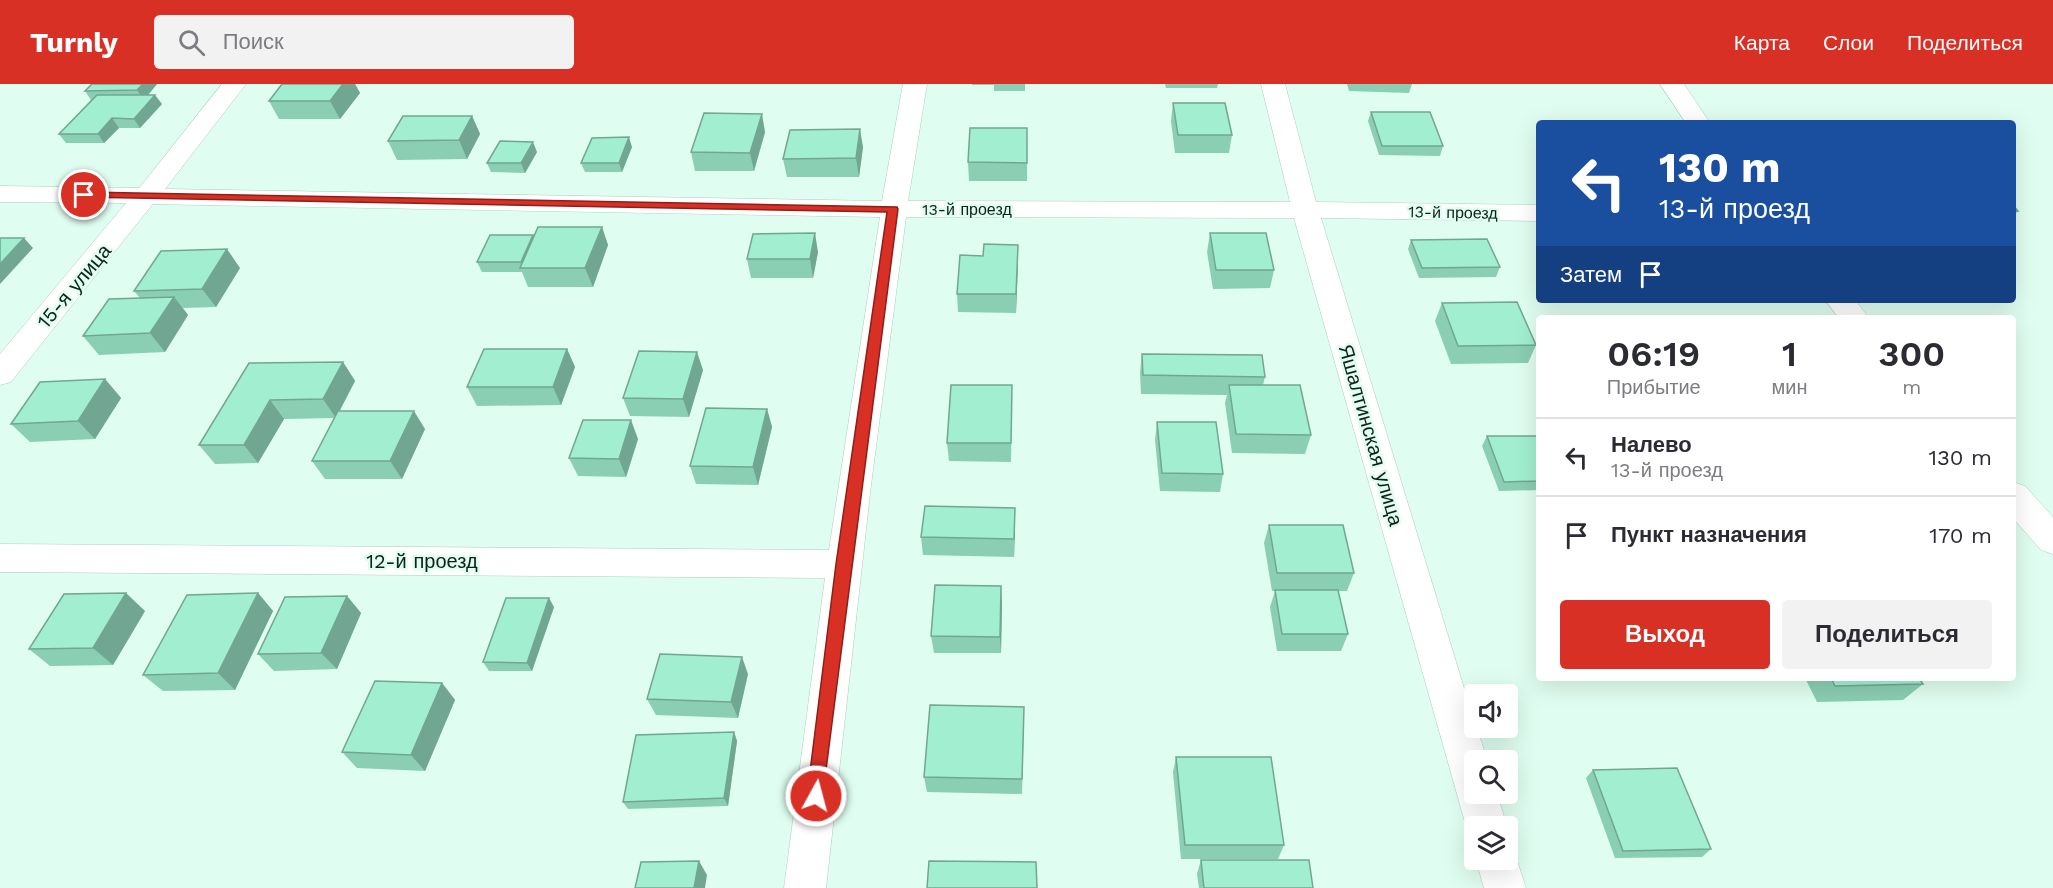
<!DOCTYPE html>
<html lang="ru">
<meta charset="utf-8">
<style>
body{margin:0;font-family:"Work Sans",sans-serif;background:#f2f2f3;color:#2b2b33;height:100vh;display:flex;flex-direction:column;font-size:22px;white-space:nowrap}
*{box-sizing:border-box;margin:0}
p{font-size:20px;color:#7c7c81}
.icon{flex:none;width:33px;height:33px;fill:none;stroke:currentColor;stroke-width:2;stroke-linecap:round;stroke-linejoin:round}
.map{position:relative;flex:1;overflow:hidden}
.side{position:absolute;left:1536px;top:231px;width:480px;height:366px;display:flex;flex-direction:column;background:#fff;border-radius:6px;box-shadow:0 6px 24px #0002}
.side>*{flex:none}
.guide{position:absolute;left:1536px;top:36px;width:480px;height:183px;border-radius:6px;box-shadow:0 6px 24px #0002;background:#1a4fa0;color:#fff;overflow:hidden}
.buttons{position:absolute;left:1464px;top:600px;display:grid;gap:12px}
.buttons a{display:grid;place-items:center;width:54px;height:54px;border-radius:6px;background:#fff;box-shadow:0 6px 24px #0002;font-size:30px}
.pin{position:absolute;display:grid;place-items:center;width:51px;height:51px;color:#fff;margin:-26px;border:3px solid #fff;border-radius:50%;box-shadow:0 2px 6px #0007}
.me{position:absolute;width:66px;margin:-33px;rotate:7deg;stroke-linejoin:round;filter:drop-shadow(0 0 4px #0008)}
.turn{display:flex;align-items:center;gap:21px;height:126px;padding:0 24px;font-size:27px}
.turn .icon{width:78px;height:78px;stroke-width:2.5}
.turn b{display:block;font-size:42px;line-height:51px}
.then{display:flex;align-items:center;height:57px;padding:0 24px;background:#0003;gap:12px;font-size:22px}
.eta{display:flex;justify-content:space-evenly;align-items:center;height:102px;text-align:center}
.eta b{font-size:36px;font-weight:600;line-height:42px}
.primary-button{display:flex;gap:12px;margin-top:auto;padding:12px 24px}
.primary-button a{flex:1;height:69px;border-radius:6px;background:#d93025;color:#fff;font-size:24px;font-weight:600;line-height:69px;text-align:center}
.primary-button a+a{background:#f2f2f3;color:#2b2b33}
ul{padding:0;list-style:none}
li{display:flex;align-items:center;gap:18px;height:78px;padding:0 24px;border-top:2px solid #e1e1e2}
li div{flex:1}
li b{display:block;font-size:22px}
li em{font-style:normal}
header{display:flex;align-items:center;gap:36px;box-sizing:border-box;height:84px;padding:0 30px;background:#d93025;color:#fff}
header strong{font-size:28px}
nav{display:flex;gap:33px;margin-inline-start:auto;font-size:21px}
.search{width:420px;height:54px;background:#f2f2f3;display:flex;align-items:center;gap:15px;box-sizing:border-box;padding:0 21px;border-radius:6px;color:#7c7c81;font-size:22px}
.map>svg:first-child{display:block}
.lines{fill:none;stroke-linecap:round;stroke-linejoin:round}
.minor-casing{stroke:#aacfbf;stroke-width:1}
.tertiary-casing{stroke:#aacfbf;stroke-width:1}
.minor{fill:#fff;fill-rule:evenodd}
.tertiary{fill:#fff;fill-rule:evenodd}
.wall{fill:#8aceb3}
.shaded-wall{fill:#71a792}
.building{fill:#a1efd0;stroke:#71a792;stroke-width:1.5}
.route{fill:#d93025;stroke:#8d1f18;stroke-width:1.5}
.labels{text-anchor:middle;stroke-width:5;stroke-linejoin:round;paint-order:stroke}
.far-street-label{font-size:16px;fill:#12201a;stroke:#dffdf0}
.street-label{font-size:20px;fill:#12201a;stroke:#dffdf0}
</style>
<header>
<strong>Turnly</strong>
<div class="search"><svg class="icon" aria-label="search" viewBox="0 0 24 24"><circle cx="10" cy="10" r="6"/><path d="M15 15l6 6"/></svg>Поиск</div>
<nav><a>Карта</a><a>Слои</a><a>Поделиться</a></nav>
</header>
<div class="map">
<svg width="2053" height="804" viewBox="0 0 2053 804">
<rect width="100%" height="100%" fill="#dffdf0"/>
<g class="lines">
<defs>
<g id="minor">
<path d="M222 0H246L165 105 882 117 903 0H927L908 117 1290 118 1261 0H1285L1316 118 1539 121V137L1321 134 1474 637V644H1477L1487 676H1474V710H1497L1507 742H1474V757L1466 742 1294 134 906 133 871 401 826 804H784L825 494 0 488V460L829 466 880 133 146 120 137 117 133 112 137 107Z"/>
<path d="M1660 0H1684L1710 39H1686Z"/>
<path d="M1825 216H1855L1869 234H1839Z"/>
<path d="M2013 398 2025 402 2053 433V470L2041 466 2013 434Z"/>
<path d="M1508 760 1512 761 1526 804H1484L1476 776H1508Z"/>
</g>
<path id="tertiary" d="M0 102 146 104 155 107 159 112 11 298 0 301V270L126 119 0 118Z"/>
</defs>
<use href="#minor" class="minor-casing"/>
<use href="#tertiary" class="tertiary-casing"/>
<use href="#minor" class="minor"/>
<use href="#tertiary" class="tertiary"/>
</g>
<g class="wall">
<path d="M157 0 148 11 162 20 140 44H119L104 59H66L59 50 91 16 85 7Z"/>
<path d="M282 0H355L360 9 340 35H279L269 17Z"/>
<path d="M972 0H1025V7H994V1H972Z"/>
<path d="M1165 0H1218L1217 4H1166Z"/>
<path d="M1347 0H1412L1409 9 1349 7Z"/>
<path d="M1173 19 1232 51 1229 69H1175L1171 37Z"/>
<path d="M1371 28 1443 62 1440 72 1379 71 1368 37Z"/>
<path d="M472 32 480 50 467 75 397 76 388 57Z"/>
<path d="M1027 44V97H969L968 78Z"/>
<path d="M765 48 754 87H695L691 68Z"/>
<path d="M632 63 622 88H585L581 79Z"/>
<path d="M863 63 859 93H787L783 75Z"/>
<path d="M537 68 525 89 491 88 487 79Z"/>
<path d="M2013 121 2018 127 2013 133Z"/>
<path d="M602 143 608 161 593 203H528L522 188H482L477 178 533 151 534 153Z"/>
<path d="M1210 149 1274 186 1270 204 1213 205 1207 168Z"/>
<path d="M1411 156 1500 183 1496 193 1419 194 1408 165Z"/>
<path d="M1018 161 1016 229 958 228 957 210 983 172Z"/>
<path d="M818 168 813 194H751L747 175Z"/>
<path d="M240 184 216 223 183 224 188 231 165 268 99 271 83 252 140 214 134 207Z"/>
<path d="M1442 219 1536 261 1528 279 1451 280 1435 237Z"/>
<path d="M567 265 575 283 561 321 477 322 467 303Z"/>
<path d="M1142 270 1265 293 1263 301 1311 351 1305 370 1232 369 1225 319 1227 311 1141 310 1140 288Z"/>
<path d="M343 278 355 297 339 327 425 345 402 395H325L312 377 335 334 284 335 258 379 215 380 199 361 249 279Z"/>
<path d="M703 286 689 333 630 332 623 314Z"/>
<path d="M105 295 121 314 95 355 30 358 11 340Z"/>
<path d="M1012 320 1011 378 949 377 947 359Z"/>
<path d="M767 325 772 343 758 401 696 400 690 382Z"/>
<path d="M1157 338 1223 390 1220 408 1160 407 1155 356Z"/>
<path d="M1487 352H1539V406L1499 407 1482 362Z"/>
<path d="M638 355 626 393 578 392 569 374Z"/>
<path d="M1015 424 1014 473 923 471 921 453Z"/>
<path d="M1269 441 1354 489 1347 507H1338L1348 550 1341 567H1277L1270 523 1275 507H1272L1264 459Z"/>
<path d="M258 509 273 527 235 606 163 607 143 591Z"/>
<path d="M347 512 361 529 337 585 274 587 258 570Z"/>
<path d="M1002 519 1001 569H934L931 552Z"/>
<path d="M554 523 532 587H489L483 578Z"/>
<path d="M145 527 113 581 50 582 29 565Z"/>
<path d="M748 590 738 634 656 631 647 615Z"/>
<path d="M1805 594H1919L1923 600 1903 616 1817 618Z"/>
<path d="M442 599 455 616 425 687 357 684 342 668Z"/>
<path d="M1024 639 1022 710 927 708 924 693Z"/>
<path d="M734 648 737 657 728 722 628 725 623 718Z"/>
<path d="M1176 673 1284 761 1278 775H1181L1173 688Z"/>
<path d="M1593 686 1711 765 1702 773 1615 774 1586 694Z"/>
<path d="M1201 776 1313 804H1199L1197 790Z"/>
</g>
<g class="shaded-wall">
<path d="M143 0H157L144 16 137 6Z"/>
<path d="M343 0H355L360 9 340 35 330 17Z"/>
<path d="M155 11 162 20 140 44 134 35Z"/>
<path d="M762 30 765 48 754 87 750 69Z"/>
<path d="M472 32 480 50 467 75 459 56Z"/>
<path d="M112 34 119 44 104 59 98 50Z"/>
<path d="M860 45 863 63 859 93 856 74Z"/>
<path d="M629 53 632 63 622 88 619 79Z"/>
<path d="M533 58 537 68 525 89 521 79Z"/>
<path d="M602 143 608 161 593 203 585 184Z"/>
<path d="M815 149 818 168 813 194 810 175Z"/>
<path d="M533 151 537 161 523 184 521 178Z"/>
<path d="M24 154 33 164 0 200V180Z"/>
<path d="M1018 161V179L1016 229V210Z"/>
<path d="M227 165 240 184 216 223 202 205Z"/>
<path d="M174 213 188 231 165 268 150 249Z"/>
<path d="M567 265 575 283 561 321 553 303Z"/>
<path d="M697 268 703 286 689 333 683 315Z"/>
<path d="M343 278 355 297 336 334 323 315Z"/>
<path d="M105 295 121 314 95 355 78 337Z"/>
<path d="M270 316 284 335 258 379 244 361Z"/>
<path d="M767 325 772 343 758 401 753 383Z"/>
<path d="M414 327 425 345 402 395 390 377Z"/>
<path d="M631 336 638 355 626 393 619 375Z"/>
<path d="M1015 424V442L1014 473V455Z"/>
<path d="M1001 502 1002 519 1001 569 1000 553Z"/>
<path d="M126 509 145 527 113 581 93 564Z"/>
<path d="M258 509 273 527 235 606 218 589Z"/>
<path d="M347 512 361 529 337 585 321 569Z"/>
<path d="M549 514 554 523 532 587 527 579Z"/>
<path d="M742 573 748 590 738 634 731 618Z"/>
<path d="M442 599 455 616 425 687 411 671Z"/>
<path d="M734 648 737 657 728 722 724 714Z"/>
<path d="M699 777 707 791 705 804H694Z"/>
</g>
<g class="building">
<path d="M92 0H143L137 6 85 7Z"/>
<path d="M282 0H343L330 17H269Z"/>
<path d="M97 11H155L134 35 112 34 98 50H59Z"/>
<path d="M1173 19H1225L1232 51H1178Z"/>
<path d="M1371 28H1430L1443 62H1382Z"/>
<path d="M704 29 762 30 750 69 691 68Z"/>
<path d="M403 32H472L459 56 388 57Z"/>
<path d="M970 44H1027V79L968 78Z"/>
<path d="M860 45 856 74 783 75 790 46Z"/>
<path d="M629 53 619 79H581L592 54Z"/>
<path d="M500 57 533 58 521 79H487Z"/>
<path d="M2013 121 2018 127H2013Z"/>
<path d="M538 143H602L585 184H520Z"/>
<path d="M815 149 810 175H747L753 150Z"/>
<path d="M1210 149H1266L1274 186H1216Z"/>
<path d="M490 151H533L521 178H477Z"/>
<path d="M0 154H24L0 180Z"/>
<path d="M1487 155 1500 183 1422 184 1411 156Z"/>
<path d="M984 160 1018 161 1016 210H957L960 171 983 172Z"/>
<path d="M227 165 202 205 134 207 161 167Z"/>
<path d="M174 213 150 249 83 252 109 215Z"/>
<path d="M1517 218 1536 261 1458 262 1442 219Z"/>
<path d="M484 265H567L553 303H467Z"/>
<path d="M639 267 697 268 683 315 623 314Z"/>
<path d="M1142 270 1262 271 1265 293 1143 291Z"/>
<path d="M343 278 323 315 270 316 244 361H199L249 279Z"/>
<path d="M105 295 78 337 11 340 40 298Z"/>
<path d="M951 301H1012L1011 359H947Z"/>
<path d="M1229 301H1300L1311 351 1236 350Z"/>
<path d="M706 324 767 325 753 383 690 382Z"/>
<path d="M338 327H414L390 377H312Z"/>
<path d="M583 336H631L619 375 569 374Z"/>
<path d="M1157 338H1216L1223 390 1162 389Z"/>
<path d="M1487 352H1539V397L1504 398Z"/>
<path d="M925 422 1015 424 1014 455 921 453Z"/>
<path d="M1269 441H1343L1354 489H1277Z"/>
<path d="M935 501 1001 502 1000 553 931 552Z"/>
<path d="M1275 506H1338L1348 550H1282Z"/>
<path d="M126 509 93 564 29 565 64 510Z"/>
<path d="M258 509 218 589 143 591 187 511Z"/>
<path d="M347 512 321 569 258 570 285 513Z"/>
<path d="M506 514H549L527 579 483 578Z"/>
<path d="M660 570 742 573 731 618 647 615Z"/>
<path d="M1831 594H1919L1923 600 1835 602Z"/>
<path d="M375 597 442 599 411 671 342 668Z"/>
<path d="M930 621 1024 623 1022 695 924 693Z"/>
<path d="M734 648 724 714 623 718 636 651Z"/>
<path d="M1176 673H1271L1284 761H1185Z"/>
<path d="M1677 684 1711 765 1623 767 1593 686Z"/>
<path d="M1201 776H1309L1313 804H1204Z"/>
<path d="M699 777 694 804H635L641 778Z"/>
<path d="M929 777 1036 778 1037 804H927Z"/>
</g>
<path class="route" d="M84 108 897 123 898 125 822 717 816 720 810 717 807 712 836 480 887 128 80 113 78 111Z"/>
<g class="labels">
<g class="far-street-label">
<text x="967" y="131">13-й проезд</text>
<text transform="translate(1453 128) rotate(1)" y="6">13-й проезд</text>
</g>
<g class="street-label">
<text transform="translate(74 202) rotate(-50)" y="7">15-я улица</text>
<text transform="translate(1371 351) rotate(74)" y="7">Яшалтинская улица</text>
<text x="422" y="484">12-й проезд</text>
</g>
</g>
</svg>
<div class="buttons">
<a><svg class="icon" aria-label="sound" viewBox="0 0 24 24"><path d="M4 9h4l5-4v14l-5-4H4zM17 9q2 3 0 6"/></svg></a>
<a><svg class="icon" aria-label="search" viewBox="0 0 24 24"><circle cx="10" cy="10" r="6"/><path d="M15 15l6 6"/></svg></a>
<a><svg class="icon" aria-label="layers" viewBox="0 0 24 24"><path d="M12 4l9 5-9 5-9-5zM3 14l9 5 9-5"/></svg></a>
</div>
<div class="pin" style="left:84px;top:111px;background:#d93025"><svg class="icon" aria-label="arrive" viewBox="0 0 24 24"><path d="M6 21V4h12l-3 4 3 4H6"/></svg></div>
<svg class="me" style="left:816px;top:712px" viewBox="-20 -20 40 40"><circle r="17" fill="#d93025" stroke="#fff" stroke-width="3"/><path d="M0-11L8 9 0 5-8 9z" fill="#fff"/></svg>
<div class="guide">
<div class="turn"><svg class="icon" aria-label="left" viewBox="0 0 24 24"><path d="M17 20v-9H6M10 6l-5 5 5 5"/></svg><div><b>130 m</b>13-й проезд</div></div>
<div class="then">Затем<svg class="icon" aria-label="arrive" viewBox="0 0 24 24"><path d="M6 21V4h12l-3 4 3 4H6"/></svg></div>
</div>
<section class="side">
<div class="eta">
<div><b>06:19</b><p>Прибытие</p></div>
<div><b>1</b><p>мин</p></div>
<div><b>300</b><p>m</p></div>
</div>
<ul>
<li><svg class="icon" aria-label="left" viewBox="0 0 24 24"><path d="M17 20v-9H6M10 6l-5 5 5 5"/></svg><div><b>Налево</b><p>13-й проезд</p></div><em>130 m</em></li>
<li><svg class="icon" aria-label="arrive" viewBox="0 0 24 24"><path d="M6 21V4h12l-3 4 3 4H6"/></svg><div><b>Пункт назначения</b></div><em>170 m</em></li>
</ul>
<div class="primary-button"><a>Выход</a><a>Поделиться</a></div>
</section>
</div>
